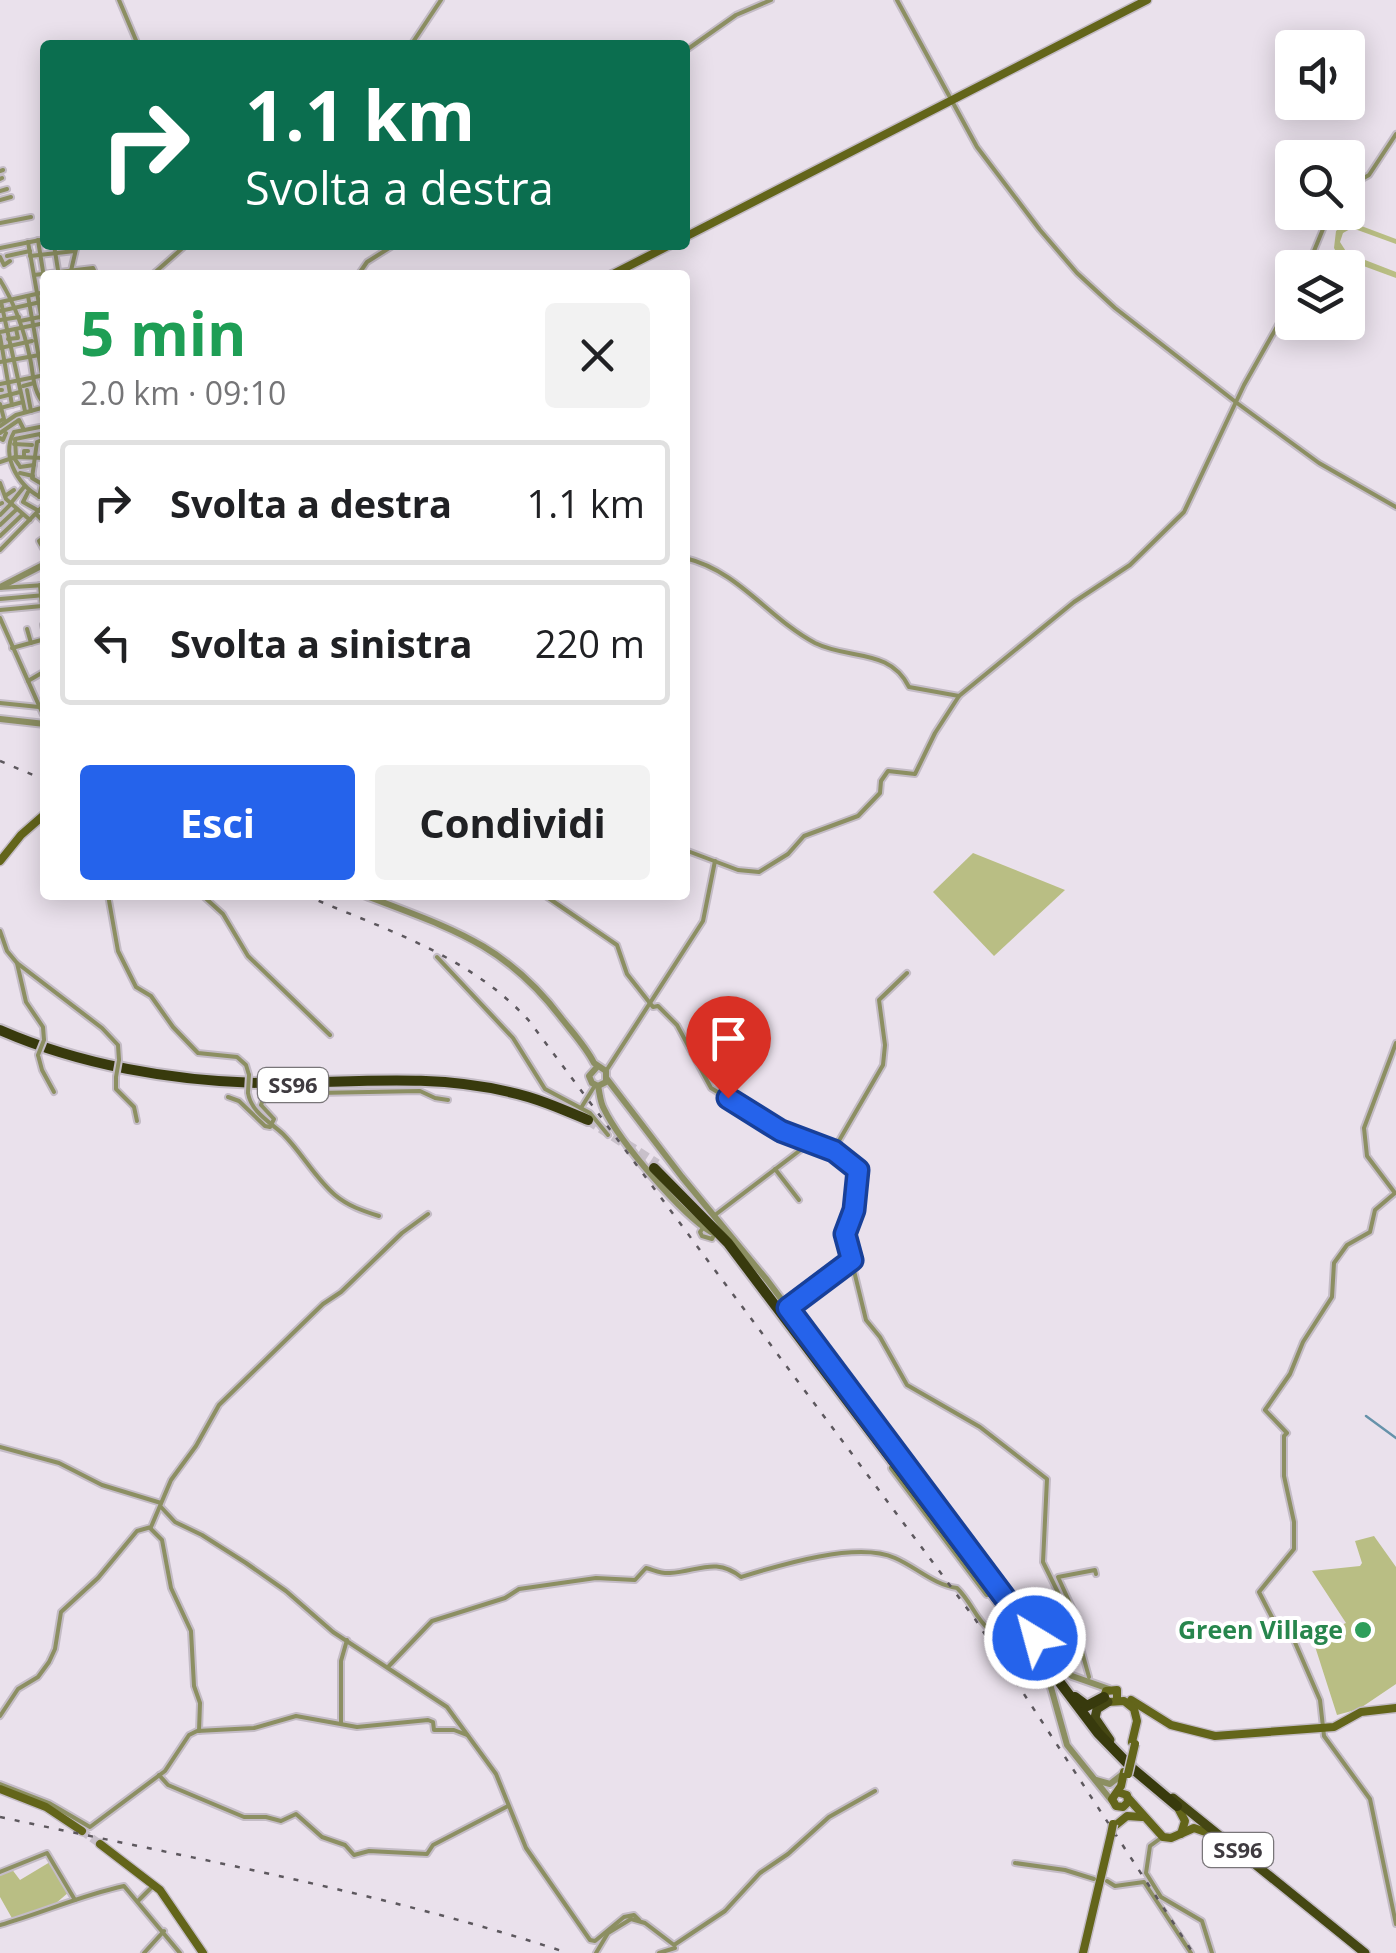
<!DOCTYPE html>
<html lang="it">
<meta charset="utf-8">
<style>
body{margin:0;font-family:"Open Sans",sans-serif;background:#f2f2f2;color:#202124;height:100vh;display:flex;flex-direction:column;font-size:38px;white-space:nowrap}
*{box-sizing:border-box;margin:0}
p{font-size:32px;color:#757577}
.icon{flex:none;width:55px;height:55px;fill:none;stroke:currentColor;stroke-width:2;stroke-linecap:round;stroke-linejoin:round}
.map{position:relative;flex:1;overflow:hidden}
.panel{position:absolute;left:40px;top:270px;width:650px;height:630px;display:flex;flex-direction:column;background:#fff;border-radius:10px;box-shadow:0 5px 25px #0003}
.panel>*{flex:none}
.banner{position:absolute;left:40px;top:40px;width:650px;height:210px;border-radius:10px;box-shadow:0 5px 25px #0003;background:#0b6e4f;color:#fff;overflow:hidden}
.controls{position:absolute;left:1275px;top:30px;display:grid;gap:20px}
.controls a{display:grid;place-items:center;width:90px;height:90px;border-radius:10px;background:#fff;box-shadow:0 5px 25px #0003;font-size:50px}
.pin{position:absolute;display:grid;place-items:center;width:85px;height:85px;color:#fff;margin:-102px -42px;border-radius:50% 50% 50% 0;rotate:-45deg;box-shadow:0 0 10px #0007}
.pin .icon{rotate:45deg}
.me{position:absolute;width:110px;margin:-55px;rotate:323deg;stroke-linejoin:round;filter:drop-shadow(0 0 8px #0008)}
.turn{display:flex;align-items:center;gap:35px;height:210px;padding:0 40px;font-size:45px}
.turn .icon{width:130px;height:130px;stroke-width:2.5}
.turn b{display:block;font-size:70px;line-height:85px}
.round{display:grid;place-items:center;flex:none;width:105px;height:105px;border-radius:10px;background:#f2f2f2}
.summary{display:flex;align-items:center;justify-content:space-between;height:170px;padding:0 40px}
h1{font-size:60px;font-weight:700;line-height:75px;color:#1e9e55}
.button{display:flex;gap:20px;margin-top:auto;padding:20px 40px}
.button a{flex:1;height:115px;border-radius:10px;background:#2563eb;color:#fff;font-size:40px;font-weight:700;line-height:115px;text-align:center}
.button a+a{background:#f2f2f2;color:#202124}
ul{padding:0;list-style:none}
li{display:flex;align-items:center;gap:30px;height:125px;margin:0 20px 15px;padding:0 20px;border:5px solid #e0e0e0;border-radius:10px}
li div{flex:1}
li b{display:block;font-size:38px}
li em{font-style:normal}
.map>svg:first-child{display:block}
.green{fill:#b9be84}
.lines{fill:none;stroke-linecap:round;stroke-linejoin:round}
.stream{stroke:#6692aa;stroke-width:2.5}
.secondary-tunnel{stroke:#c8c0ca;stroke-width:8;stroke-dasharray:8 4;stroke-linecap:butt}
.trunk-tunnel{stroke:#c8c0ca;stroke-width:10;stroke-dasharray:10 5;stroke-linecap:butt}
.minor-casing{stroke:#c4bcc6;stroke-width:8}
.tertiary-casing{stroke:#c4bcc6;stroke-width:10}
.secondary-casing{stroke:#c4bcc6;stroke-width:11}
.primary-casing{stroke:#c4bcc6;stroke-width:12}
.trunk-casing{stroke:#c4bcc6;stroke-width:14}
.minor{stroke:#8c8f62;stroke-width:4}
.tertiary{stroke:#8c8f62;stroke-width:6}
.secondary{stroke:#63651a;stroke-width:8}
.primary{stroke:#454713;stroke-width:9}
.trunk{stroke:#383a0d;stroke-width:10}
.rail{stroke:#5d585e;stroke-width:2.5;stroke-dasharray:5 10;stroke-linecap:butt}
.minor-bridge-casing{stroke:#c4bcc6;stroke-width:8;stroke-linecap:butt}
.secondary-bridge-casing{stroke:#c4bcc6;stroke-width:11;stroke-linecap:butt}
.minor-bridge{stroke:#8c8f62;stroke-width:4}
.secondary-bridge{stroke:#63651a;stroke-width:8}
.route-casing{stroke:#184099;stroke-width:25}
.route{stroke:#2563eb;stroke-width:18}
.leisure-dot{fill:#2e9e5b;stroke:#fff;stroke-width:4}
.labels{text-anchor:middle;stroke-width:8;stroke-linejoin:round;paint-order:stroke}
.shield{fill:#fff;stroke:#797679;stroke-width:2.5}
.shield-label{font-size:22px;font-weight:bold;fill:#3f3b40}
.leisure-label{font-size:25px;font-weight:bold;fill:#27864d;stroke:#fff;text-anchor:end}
</style>
<div class="map">
<svg width="1396" height="1953" viewBox="0 0 1396 1953">
<rect width="100%" height="100%" fill="#eae1ec"/>
<g class="green">
<path d="M1348 221 1396 239V244L1352 228 1343 233 1340 242 1347 253 1396 272V278L1339 257 1334 248 1336 231Z"/>
<path d="M973 853 1065 890 994 956 933 892Z"/>
<path d="M1374 1536 1396 1567V1684L1359 1709 1337 1715 1312 1637 1346 1623 1312 1571 1360 1566 1362 1563 1355 1541Z"/>
<path d="M50 1862 69 1892 48 1910 13 1920 0 1897V1873L11 1868 20 1880Z"/>
</g>
<g class="lines">
<path class="stream" d="M1366 1416 1396 1438"/>
<path class="secondary-tunnel" d="M82 1831 100 1844"/>
<path class="trunk-tunnel" d="M588 1120 657 1164"/>
<defs>
<g id="minor">
<path d="M119 0 138 45"/>
<path d="M897 0 977 147 1040 230 1077 273 1115 308 1237 403 1319 463 1396 507"/>
<path d="M411 45 441 0"/>
<path d="M685 51 736 15 771 0"/>
<path d="M0 171 3 170"/>
<path d="M0 179 2 178"/>
<path d="M1348 187 1369 175 1396 134"/>
<path d="M0 191 7 189"/>
<path d="M0 200 11 197"/>
<path d="M0 223 31 217"/>
<path d="M38 240 45 284"/>
<path d="M28 242 45 338"/>
<path d="M54 245 58 270"/>
<path d="M0 248 45 239"/>
<path d="M7 256 30 251"/>
<path d="M30 256 75 251"/>
<path d="M0 257 4 265 10 261"/>
<path d="M1307 268 1330 212"/>
<path d="M34 275 93 268 96 275"/>
<path d="M70 275 77 245"/>
<path d="M152 275 186 245"/>
<path d="M358 275 367 262 394 245"/>
<path d="M0 280C15 304 24 330 30 358 34 376 32 390 45 405"/>
<path d="M28 296 45 392"/>
<path d="M0 302 45 292"/>
<path d="M1 302 25 411"/>
<path d="M0 311 45 301"/>
<path d="M0 320 19 317"/>
<path d="M20 321 45 316"/>
<path d="M0 332 45 323"/>
<path d="M0 336 12 405"/>
<path d="M8 339 18 338 16 329"/>
<path d="M0 348 32 341"/>
<path d="M0 362 45 354"/>
<path d="M0 384 45 375"/>
<path d="M23 386 34 383"/>
<path d="M0 390H2"/>
<path d="M27 390 31 411"/>
<path d="M0 397 20 392"/>
<path d="M0 404 4 419 0 421"/>
<path d="M0 408 23 402"/>
<path d="M0 426 16 415 45 407"/>
<path d="M45 426 14 432C0 457 20 490 45 499"/>
<path d="M43 432 45 431"/>
<path d="M0 433 19 420 24 430"/>
<path d="M0 438 3 440 6 433"/>
<path d="M14 444 32 445"/>
<path d="M16 457 15 439 40 434 45 446"/>
<path d="M24 457V451H28"/>
<path d="M14 458 19 465"/>
<path d="M0 462 15 457 45 458"/>
<path d="M20 467 34 465"/>
<path d="M20 473 33 476"/>
<path d="M0 483 6 499 30 520"/>
<path d="M42 484 32 478 37 442 42 440"/>
<path d="M28 492 23 502 39 511"/>
<path d="M5 496 14 490"/>
<path d="M39 497 45 471"/>
<path d="M11 503 24 487"/>
<path d="M0 504 2 503"/>
<path d="M36 514 45 523"/>
<path d="M0 515 11 504"/>
<path d="M0 525 17 509"/>
<path d="M0 536 22 515"/>
<path d="M0 550 45 504"/>
<path d="M44 550 39 541 45 537"/>
<path d="M685 558C739 571 768 618 815 643 849 660 890 648 909 687L959 696"/>
<path d="M0 588 45 585"/>
<path d="M0 599 45 595"/>
<path d="M0 610 42 606 40 585"/>
<path d="M0 618 45 719"/>
<path d="M43 625 45 634"/>
<path d="M27 629 31 643"/>
<path d="M12 648 45 639"/>
<path d="M28 681 45 671"/>
<path d="M0 703 39 707"/>
<path d="M685 850 738 870 759 872 788 854 804 836 858 816 880 793 881 781 888 771 915 774 935 733 959 696 1074 602 1130 565 1184 512 1244 385 1292 300"/>
<path d="M108 895 118 951 136 987 151 996 173 1027 198 1053 237 1057 246 1065 249 1075"/>
<path d="M202 895 223 914 248 956 330 1035"/>
<path d="M544 895 617 945 627 974 653 1007 658 1006 677 1025 711 1088 781 1131 833 1151 858 1171 854 1210 845 1234 866 1320 880 1337 907 1385 980 1427 1047 1479 1043 1562 1075 1627 1089 1677"/>
<path d="M0 931 7 951 17 963 26 1002 43 1027 44 1040"/>
<path d="M437 957 513 1038 545 1089 590 1113 608 1135"/>
<path d="M17 963 102 1028 118 1045 119 1060"/>
<path d="M1396 1043 1364 1128 1367 1156 1395 1193 1375 1210 1370 1232 1347 1245 1334 1263 1332 1297 1303 1342 1290 1374 1265 1410 1287 1433 1284 1436V1476L1294 1522V1549L1259 1592 1277 1627 1290 1631 1320 1700 1324 1736 1370 1799 1396 1924"/>
<path d="M38 1055 42 1070 54 1092"/>
<path d="M606 1071 703 921 715 861"/>
<path d="M116 1077V1089L134 1107 137 1121"/>
<path d="M248 1093C251 1112 270 1122 283 1134 302 1153 315 1178 335 1195 348 1206 363 1211 379 1216"/>
<path d="M228 1097 239 1101 265 1126 270 1127 274 1119 261 1105 265 1094 420 1091 435 1098 448 1100"/>
<path d="M581 1108 594 1087"/>
<path d="M833 1151 883 1065 885 1045 879 1000 907 973"/>
<path d="M775 1169 799 1200"/>
<path d="M715 1215 811 1142"/>
<path d="M703 1228 700 1232 702 1236 712 1239 714 1235"/>
<path d="M788 1308 852 1260"/>
<path d="M0 1447 59 1463 102 1485 161 1503"/>
<path d="M161 1507 175 1522 202 1535 246 1563 286 1591 333 1632 447 1707 496 1774 526 1848 590 1940 595 1941 624 1917 634 1915 639 1920"/>
<path d="M150 1528 162 1540 171 1588 191 1631 194 1686 200 1703 199 1731"/>
<path d="M1035 1638 1072 1630 1079 1623 1058 1577 1095 1570 1096 1574"/>
<path d="M389 1666 432 1621 505 1598 519 1589 596 1578 635 1580 646 1568C654 1570 662 1574 670 1573 699 1571 716 1557 741 1577 780 1565 857 1541 895 1558 916 1567 934 1585 957 1588 979 1609 978 1639 1019 1636"/>
<path d="M0 1716 18 1689 38 1677 49 1662 55 1649 61 1612 98 1578 137 1531 151 1527 171 1480 196 1446 219 1405 323 1304 341 1292 402 1233 428 1214"/>
<path d="M341 1723V1661L347 1640"/>
<path d="M159 1775 168 1785 244 1817H266L281 1821 296 1814 322 1837 345 1845 354 1855 369 1851 427 1854 433 1845 508 1806"/>
<path d="M0 1784 49 1803 90 1827 165 1771 189 1735 197 1731 254 1728 296 1716 357 1727 428 1720 433 1722 434 1730H454L467 1735"/>
<path d="M1161 1838 1150 1846 1146 1873 1161 1897 1202 1921 1212 1953"/>
<path d="M1015 1863 1065 1870 1094 1879"/>
<path d="M0 1872 47 1853 75 1900"/>
<path d="M1107 1881 1115 1886 1144 1882 1191 1953"/>
<path d="M138 1901 152 1887"/>
<path d="M0 1925C42 1913 82 1895 124 1886L180 1953"/>
<path d="M144 1953 164 1931"/>
<path d="M596 1953 608 1933 631 1919 645 1923 674 1945 725 1911 760 1873 788 1854 829 1817 875 1791"/>
<path d="M659 1953 675 1948"/>
</g>
<g id="tertiary">
<path d="M0 587 45 564"/>
<path d="M0 719 45 724"/>
<path d="M364 895C449 928 505 943 562 1019 573 1033 586 1047 594 1063L606 1071V1082L598 1086 592 1083 589 1076 597 1067"/>
<path d="M607 1079 682 1177 767 1280 1048 1655 1072 1676 1109 1689"/>
<path d="M598 1086C600 1094 600 1102 604 1109 620 1142 681 1214 711 1232"/>
<path d="M892 1468 987 1594"/>
<path d="M1033 1656 1050 1684 1067 1745 1111 1800"/>
<path d="M1096 1780 1110 1784 1124 1773"/>
</g>
<g id="secondary">
<path d="M685 237 1147 0"/>
<path d="M611 275 670 245"/>
<path d="M0 861 21 835 45 814"/>
<path d="M1131 1700 1171 1725 1215 1736 1334 1727 1361 1712 1396 1708"/>
<path d="M1117 1701V1690L1106 1691 1104 1697 1108 1702 1124 1701 1134 1709 1137 1721 1132 1742"/>
<path d="M0 1789 46 1807 82 1831"/>
<path d="M1117 1792 1127 1795 1128 1802 1123 1807 1116 1806 1112 1799 1121 1786 1124 1772"/>
<path d="M1128 1798 1163 1837 1171 1838 1194 1828 1214 1835"/>
<path d="M1177 1806 1185 1821 1181 1834"/>
<path d="M1116 1825 1127 1816 1142 1817"/>
<path d="M100 1844 160 1890 203 1953"/>
<path d="M1083 1953 1111 1834"/>
</g>
<g id="primary">
<path d="M1108 1702 1097 1709 1095 1718 1110 1740"/>
<path d="M1173 1798 1365 1953"/>
</g>
<g id="trunk">
<path d="M0 1030C80 1065 173 1081 259 1083 343 1084 427 1072 509 1092 537 1098 562 1109 588 1120"/>
<path d="M654 1168 728 1243 1098 1733 1133 1769 1177 1806"/>
<path d="M1075 1697 1087 1706 1104 1697"/>
</g>
</defs>
<use href="#minor" class="minor-casing"/>
<use href="#tertiary" class="tertiary-casing"/>
<use href="#secondary" class="secondary-casing"/>
<use href="#primary" class="primary-casing"/>
<use href="#trunk" class="trunk-casing"/>
<use href="#minor" class="minor"/>
<use href="#tertiary" class="tertiary"/>
<use href="#secondary" class="secondary"/>
<use href="#primary" class="primary"/>
<use href="#trunk" class="trunk"/>
<g class="rail">
<path d="M0 761 45 780"/>
<path d="M305 895C383 929 472 956 530 1022L975 1619 1193 1953"/>
<path d="M0 1817C190 1858 383 1892 568 1953"/>
</g>
<defs>
<g id="minor-bridge">
<path d="M38 1055 44 1040"/>
<path d="M116 1077 119 1060"/>
<path d="M248 1092 249 1075"/>
</g>
<g id="secondary-bridge">
<path d="M1128 1774 1135 1744"/>
<path d="M1111 1834 1113 1824"/>
</g>
</defs>
<use href="#minor-bridge" class="minor-bridge-casing"/>
<use href="#secondary-bridge" class="secondary-bridge-casing"/>
<use href="#minor-bridge" class="minor-bridge"/>
<use href="#secondary-bridge" class="secondary-bridge"/>
</g>
<g class="lines">
<defs>
<path id="route" d="M728 1098 781 1131 834 1151 858 1170 854 1210 845 1234 852 1260 788 1308 1035 1638"/>
</defs>
<use href="#route" class="route-casing"/>
<use href="#route" class="route"/>
</g>
<circle class="leisure-dot" cx="1363" cy="1630" r="10"/>
<g class="labels">
<g class="shield">
<rect x="258" y="1068" width="70" height="34" rx="8"/>
<rect x="1203" y="1833" width="70" height="34" rx="8"/>
</g>
<g class="shield-label">
<text x="293" y="1093">SS96</text>
<text x="1238" y="1858">SS96</text>
</g>
<g class="leisure-label">
<text x="1343" y="1639">Green Village</text>
</g>
</g>
</svg>
<div class="controls">
<a><svg class="icon" aria-label="sound" viewBox="0 0 24 24"><path d="M4 9h4l5-4v14l-5-4H4zM17 9q2 3 0 6"/></svg></a>
<a><svg class="icon" aria-label="search" viewBox="0 0 24 24"><circle cx="10" cy="10" r="6"/><path d="M15 15l6 6"/></svg></a>
<a><svg class="icon" aria-label="layers" viewBox="0 0 24 24"><path d="M12 4l9 5-9 5-9-5zM3 14l9 5 9-5"/></svg></a>
</div>
<div class="pin" style="left:728px;top:1098px;background:#d93025"><svg class="icon" aria-label="arrive" viewBox="0 0 24 24"><path d="M6 21V4h12l-3 4 3 4H6"/></svg></div>
<svg class="me" style="left:1035px;top:1638px" viewBox="-20 -20 40 40"><circle r="17" fill="#2563eb" stroke="#fff" stroke-width="3"/><path d="M0-11L8 9 0 5-8 9z" fill="#fff"/></svg>
<div class="banner">
<div class="turn"><svg class="icon" aria-label="right" viewBox="0 0 24 24"><path d="M7 20v-9h11M14 6l5 5-5 5"/></svg><div><b>1.1 km</b>Svolta a destra</div></div>
</div>
<section class="panel">
<div class="summary"><div><h1>5 min</h1><p>2.0 km · 09:10</p></div><a class="round"><svg class="icon" aria-label="close" viewBox="0 0 24 24"><path d="M6 6l12 12M18 6L6 18"/></svg></a></div>
<ul>
<li><svg class="icon" aria-label="right" viewBox="0 0 24 24"><path d="M7 20v-9h11M14 6l5 5-5 5"/></svg><div><b>Svolta a destra</b></div><em>1.1 km</em></li>
<li><svg class="icon" aria-label="left" viewBox="0 0 24 24"><path d="M17 20v-9H6M10 6l-5 5 5 5"/></svg><div><b>Svolta a sinistra</b></div><em>220 m</em></li>
</ul>
<div class="button"><a>Esci</a><a>Condividi</a></div>
</section>
</div>
